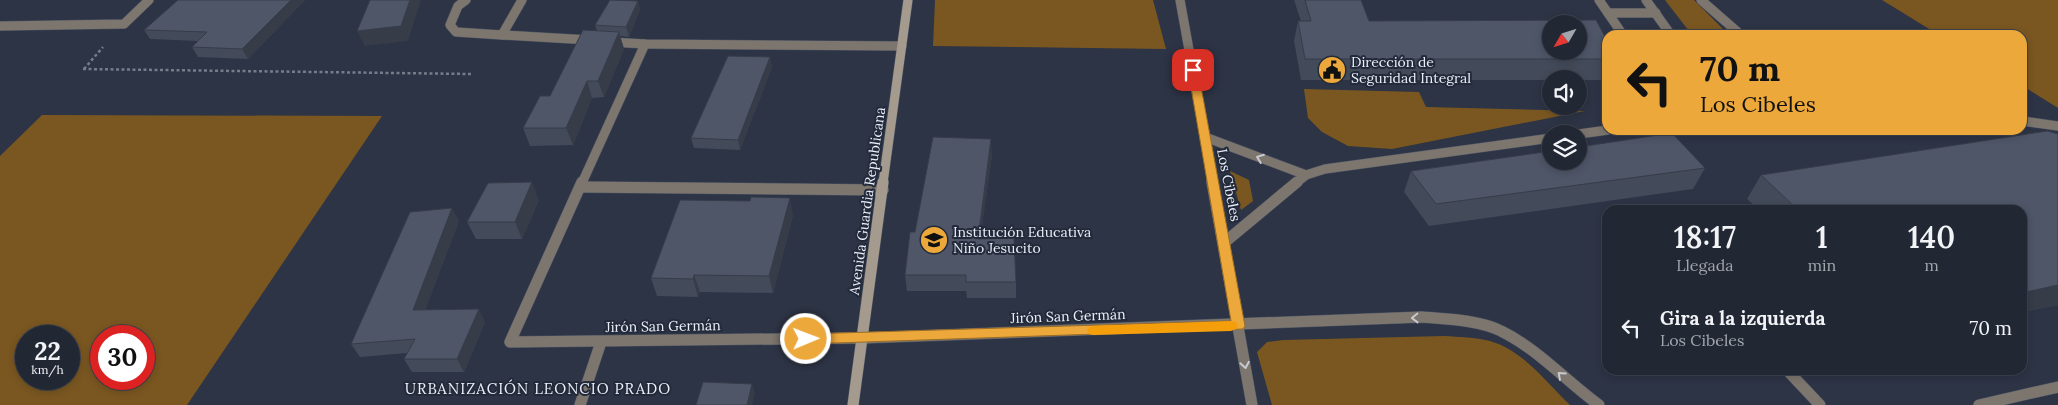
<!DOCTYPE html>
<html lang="es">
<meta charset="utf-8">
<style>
body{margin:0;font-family:Lora,serif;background:#2a2f3c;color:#f1f3f6;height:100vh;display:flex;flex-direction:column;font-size:19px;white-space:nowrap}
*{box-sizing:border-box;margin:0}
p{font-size:16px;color:#a2a5ac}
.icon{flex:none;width:28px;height:28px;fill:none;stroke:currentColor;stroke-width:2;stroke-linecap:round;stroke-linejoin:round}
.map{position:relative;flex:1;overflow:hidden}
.panel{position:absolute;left:1602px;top:205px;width:425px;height:170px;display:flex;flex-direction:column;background:#222734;border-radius:15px;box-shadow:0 2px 8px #0003,0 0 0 1px #3f444f}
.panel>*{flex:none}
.hud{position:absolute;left:1602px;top:30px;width:425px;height:105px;border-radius:15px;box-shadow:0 2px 8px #0003,0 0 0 1px #3f444f;background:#eda83b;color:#111;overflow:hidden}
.needle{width:32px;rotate:231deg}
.fabs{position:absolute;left:1542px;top:15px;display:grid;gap:10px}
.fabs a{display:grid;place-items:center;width:45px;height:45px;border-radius:50%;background:#222734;box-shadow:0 2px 8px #0003,0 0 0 1px #3f444f;font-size:25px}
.speed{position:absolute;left:15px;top:325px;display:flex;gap:10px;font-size:25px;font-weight:700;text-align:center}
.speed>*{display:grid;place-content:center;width:65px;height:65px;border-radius:50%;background:#222734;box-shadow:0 2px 8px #0003,0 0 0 1px #3f444f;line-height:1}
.speed small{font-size:12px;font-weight:400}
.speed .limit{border:8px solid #d22;background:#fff;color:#111}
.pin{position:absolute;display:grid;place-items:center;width:42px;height:42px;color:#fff;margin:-21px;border-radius:10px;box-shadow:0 2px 8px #0006}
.me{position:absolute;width:55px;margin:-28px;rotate:89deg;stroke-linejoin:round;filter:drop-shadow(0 0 4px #0008)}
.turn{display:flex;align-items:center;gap:18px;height:105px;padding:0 15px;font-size:22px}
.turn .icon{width:65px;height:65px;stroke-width:2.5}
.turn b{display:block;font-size:35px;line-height:42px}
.eta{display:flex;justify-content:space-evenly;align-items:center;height:85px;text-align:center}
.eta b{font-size:30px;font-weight:600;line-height:35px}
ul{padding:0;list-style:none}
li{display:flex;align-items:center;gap:15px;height:75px;padding:0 15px}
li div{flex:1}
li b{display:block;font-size:19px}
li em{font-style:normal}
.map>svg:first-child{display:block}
.green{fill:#7a5721;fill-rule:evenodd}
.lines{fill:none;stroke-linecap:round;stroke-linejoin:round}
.lane-far1-casing{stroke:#4b5262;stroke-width:10}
.lane-casing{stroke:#4b5262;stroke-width:12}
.street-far1-casing{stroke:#4b5262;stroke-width:10}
.street-casing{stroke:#4b5262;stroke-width:12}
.secondary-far1-casing{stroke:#4b5262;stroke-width:10}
.secondary-casing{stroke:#4b5262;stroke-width:12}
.path{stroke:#757c8a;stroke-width:2.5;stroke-dasharray:3 2.5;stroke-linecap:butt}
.lane-far1{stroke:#7c766e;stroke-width:9}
.lane{stroke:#7c766e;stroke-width:11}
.street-far1{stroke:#7c766e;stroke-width:9}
.street{stroke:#7c766e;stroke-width:11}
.secondary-far1{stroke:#a49b8e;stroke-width:9}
.secondary{stroke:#a49b8e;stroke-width:11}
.wall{fill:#434a59}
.shaded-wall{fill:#373c49}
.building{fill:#4e5668;stroke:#373c49;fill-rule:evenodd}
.oneway{stroke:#c8cacf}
.route{fill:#eda83b;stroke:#9a6d26}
.slow{fill:#f59e0b}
.labels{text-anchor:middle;stroke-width:4;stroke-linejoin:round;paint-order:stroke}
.poi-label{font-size:14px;fill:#e9eef9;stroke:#232a3a;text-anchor:start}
.street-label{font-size:14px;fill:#e9eef9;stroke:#232a3a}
.neighbourhood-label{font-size:15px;letter-spacing:1px;fill:#e9eef9;stroke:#232a3a}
</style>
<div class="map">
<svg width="2058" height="405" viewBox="0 0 2058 405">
<rect width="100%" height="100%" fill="#2d3445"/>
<g class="green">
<path d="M935 0H1153L1166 49 933 46Z"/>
<path d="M1665 0H1694L1729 35H1692Z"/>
<path d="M1882 0H2058V108L2023 86 2022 35H1939Z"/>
<path d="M1304 89 1419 92 1426 107 1585 111 1392 149 1348 146 1322 132 1308 118Z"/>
<path d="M42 115 382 116 187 405H0V156ZM69 336V379H26V336ZM144 336V379H101V336Z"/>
<path d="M1230 171 1249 180 1253 201 1241 210Z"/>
<path d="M1444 336C1459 337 1475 337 1490 341 1524 351 1546 382 1570 405H1272L1257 352 1267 342 1283 340Z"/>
</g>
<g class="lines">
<defs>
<g id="lane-far1">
<path d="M466 0 458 6 450 25 456 32 502 35 522 0"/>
<path d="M1599 0 1623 35"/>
<path d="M1646 0 1671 35"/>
<path d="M1701 0 1741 35"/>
<path d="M1608 13H1656"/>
<path d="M2022 121 2058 126"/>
<path d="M1579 134 1608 130"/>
<path d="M1205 137 1306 175"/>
<path d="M1296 183 1306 175 1325 169 1551 138"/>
</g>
<g id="lane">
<path d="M1225 242 1297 182"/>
<path d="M1787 370 1820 405"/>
</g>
<g id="street-far1">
<path d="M1180 0 1213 183"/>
<path d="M0 26 124 24 149 0"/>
<path d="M502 35 590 40"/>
<path d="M610 42 645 44 902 46"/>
<path d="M582 183 645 44"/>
</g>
<g id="street">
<path d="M582 182 510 342 862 338 1422 317C1446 319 1480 320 1501 331 1538 349 1566 381 1599 405"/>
<path d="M1212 182 1252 405"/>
<path d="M580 187 883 190"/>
<path d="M580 405 601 342"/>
<path d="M1979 405 2058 387"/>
</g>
<path id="secondary-far1" d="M883 183 908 0"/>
<path id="secondary" d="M853 405 883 182"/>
</defs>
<use href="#lane-far1" class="lane-far1-casing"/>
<use href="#lane" class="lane-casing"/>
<use href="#street-far1" class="street-far1-casing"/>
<use href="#street" class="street-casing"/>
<use href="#secondary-far1" class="secondary-far1-casing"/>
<use href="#secondary" class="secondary-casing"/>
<g class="path">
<path d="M83 69 471 74"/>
<path d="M84 69 103 47"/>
</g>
<use href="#lane-far1" class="lane-far1"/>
<use href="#lane" class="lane"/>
<use href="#street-far1" class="street-far1"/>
<use href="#street" class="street"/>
<use href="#secondary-far1" class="secondary-far1"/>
<use href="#secondary" class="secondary"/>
</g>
<g class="wall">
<path d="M178 0H305L248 59 198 57 192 47 198 41 150 39 144 30Z"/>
<path d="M1294 0H1361L1369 21 1608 42V80H1579V79H1551V80H1301L1294 41 1298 21H1301Z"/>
<path d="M638 1 640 10 629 37 620 36 624 49 604 97 592 98 573 145 530 146 523 128 550 96 597 31 595 25Z"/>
<path d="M772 67 740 150 694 148 691 138Z"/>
<path d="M2047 131 2058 134V305L2022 312V210H1759L1747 199 1761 175Z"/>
<path d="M992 155 980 239 1016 282V298H967L966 291H907L905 275 915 232Z"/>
<path d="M1705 168 1693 189 1429 226 1404 192 1411 171Z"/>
<path d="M539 200 522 239H476L467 222Z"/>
<path d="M793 215 773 293 700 292 698 297 657 296 651 278Z"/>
<path d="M459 221 425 310 485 322 464 372H412L404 359 407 353 360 357 351 344Z"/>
</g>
<g class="shaded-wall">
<path d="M291 0H305L248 59 242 49Z"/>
<path d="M410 0H421L408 41 365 46 357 31Z"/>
<path d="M638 1 640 10 629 37 626 27Z"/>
<path d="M619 32 624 49 604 97 598 81Z"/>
<path d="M770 57 772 67 740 150 738 140Z"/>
<path d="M587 81 592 98 573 145 566 128Z"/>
<path d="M991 139 992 155 978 255V239Z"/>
<path d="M532 182 539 200 522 239 515 222Z"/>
<path d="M790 198 793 215 773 293 769 276Z"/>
<path d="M452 208 459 221 420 323 413 310Z"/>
<path d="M694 275 700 292 698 297 693 279Z"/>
<path d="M2058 285V305L2022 312V293Z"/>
<path d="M479 309 485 322 464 372 457 359Z"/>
<path d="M752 384 755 393 752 405H747Z"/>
</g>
<g class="building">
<path d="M178 0H291L242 49 192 47 207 32 144 30Z"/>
<path d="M370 0H410L401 26 357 31Z"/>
<path d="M610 0 638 1 626 27 595 25Z"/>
<path d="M1305 0H1361L1369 21 1596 20 1608 42V59H1305L1298 21H1311ZM1551 24H1579V51H1551Z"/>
<path d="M583 30 619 32 598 81H587L566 128H523L540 96H550Z"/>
<path d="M728 56 770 57 738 140 691 138Z"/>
<path d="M2047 131 2058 134V285L2022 293V210H1798L1761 175Z"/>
<path d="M1672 133 1705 168 1436 204 1411 171 1551 151V161H1579V147Z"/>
<path d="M933 137 991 139 978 239 1014 238 1016 282H966V275H905L910 232H915Z"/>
<path d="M532 182 515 222H467L488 183Z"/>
<path d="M751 197 790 198 769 276 694 275 693 279 651 278 680 200 750 201Z"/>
<path d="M452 208 413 310 479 309 457 359H404L415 339 351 344 410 212Z"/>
<path d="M703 382 752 384 747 405H696Z"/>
</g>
<defs><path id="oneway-chevron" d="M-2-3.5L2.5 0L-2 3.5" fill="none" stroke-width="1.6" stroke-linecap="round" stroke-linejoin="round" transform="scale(1.25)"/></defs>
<g class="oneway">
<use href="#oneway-chevron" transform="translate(1260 158) rotate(-159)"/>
<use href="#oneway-chevron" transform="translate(1415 318) rotate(179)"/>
<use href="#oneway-chevron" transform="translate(1245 365) rotate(80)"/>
<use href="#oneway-chevron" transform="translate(1561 375) rotate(-138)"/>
</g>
<path class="route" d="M1189 68H1196L1198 70 1245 326 1243 329 806 344 802 342 800 339 802 335 806 334 1231 321 1188 70Z"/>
<path class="slow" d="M1231 321 1236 322 1238 326 1236 329 1231 331 1093 335 1089 334 1087 330 1089 327 1093 326Z"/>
<defs>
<symbol id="civic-disc" viewBox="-11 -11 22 22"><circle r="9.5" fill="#eda83b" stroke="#232a3a"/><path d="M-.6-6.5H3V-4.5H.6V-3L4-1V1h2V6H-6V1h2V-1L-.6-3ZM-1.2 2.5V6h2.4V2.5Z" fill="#111"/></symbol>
<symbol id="school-disc" viewBox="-11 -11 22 22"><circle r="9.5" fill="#eda83b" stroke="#232a3a"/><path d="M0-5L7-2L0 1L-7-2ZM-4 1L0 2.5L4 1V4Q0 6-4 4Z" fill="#111"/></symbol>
</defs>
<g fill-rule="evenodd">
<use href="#civic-disc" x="1316" y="54" width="32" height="32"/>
<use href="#school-disc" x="918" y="224" width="32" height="32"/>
</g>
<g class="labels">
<g class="poi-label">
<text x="1351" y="67">Dirección de<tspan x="1351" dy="16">Seguridad Integral</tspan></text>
<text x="953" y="237">Institución Educativa<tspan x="953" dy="16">Niño Jesucito</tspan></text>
</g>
<g class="street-label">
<text transform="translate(1229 185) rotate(79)" y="5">Los Cibeles</text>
<text transform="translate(867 201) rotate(-82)" y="5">Avenida Guardia Republicana</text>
<text transform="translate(1068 316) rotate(-2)" y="5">Jirón San Germán</text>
<text transform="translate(663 326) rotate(-1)" y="5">Jirón San Germán</text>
</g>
<g class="neighbourhood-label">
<text x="538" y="394">URBANIZACIÓN LEONCIO PRADO</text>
</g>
</g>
</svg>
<div class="fabs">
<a><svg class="needle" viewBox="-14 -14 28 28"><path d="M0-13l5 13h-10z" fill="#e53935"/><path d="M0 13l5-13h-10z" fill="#a2a5ac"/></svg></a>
<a><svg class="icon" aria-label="sound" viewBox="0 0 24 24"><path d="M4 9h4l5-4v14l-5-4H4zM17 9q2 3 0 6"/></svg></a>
<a><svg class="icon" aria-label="layers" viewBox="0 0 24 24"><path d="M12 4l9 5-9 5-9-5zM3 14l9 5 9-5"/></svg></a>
</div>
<div class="speed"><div>22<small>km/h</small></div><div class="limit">30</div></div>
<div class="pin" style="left:1193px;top:70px;background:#d93025"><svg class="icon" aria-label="arrive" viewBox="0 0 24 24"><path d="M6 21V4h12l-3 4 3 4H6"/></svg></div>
<svg class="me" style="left:806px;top:339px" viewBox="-20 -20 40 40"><circle r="17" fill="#eda83b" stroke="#fff" stroke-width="3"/><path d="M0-11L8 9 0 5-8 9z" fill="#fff"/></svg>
<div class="hud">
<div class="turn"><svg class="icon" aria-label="left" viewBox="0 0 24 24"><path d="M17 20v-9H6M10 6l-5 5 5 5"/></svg><div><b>70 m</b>Los Cibeles</div></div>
</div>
<section class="panel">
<div class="eta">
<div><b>18:17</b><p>Llegada</p></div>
<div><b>1</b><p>min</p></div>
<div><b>140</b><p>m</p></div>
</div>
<ul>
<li><svg class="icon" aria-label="left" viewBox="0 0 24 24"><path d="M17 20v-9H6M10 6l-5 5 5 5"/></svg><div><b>Gira a la izquierda</b><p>Los Cibeles</p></div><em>70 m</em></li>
</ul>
</section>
</div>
